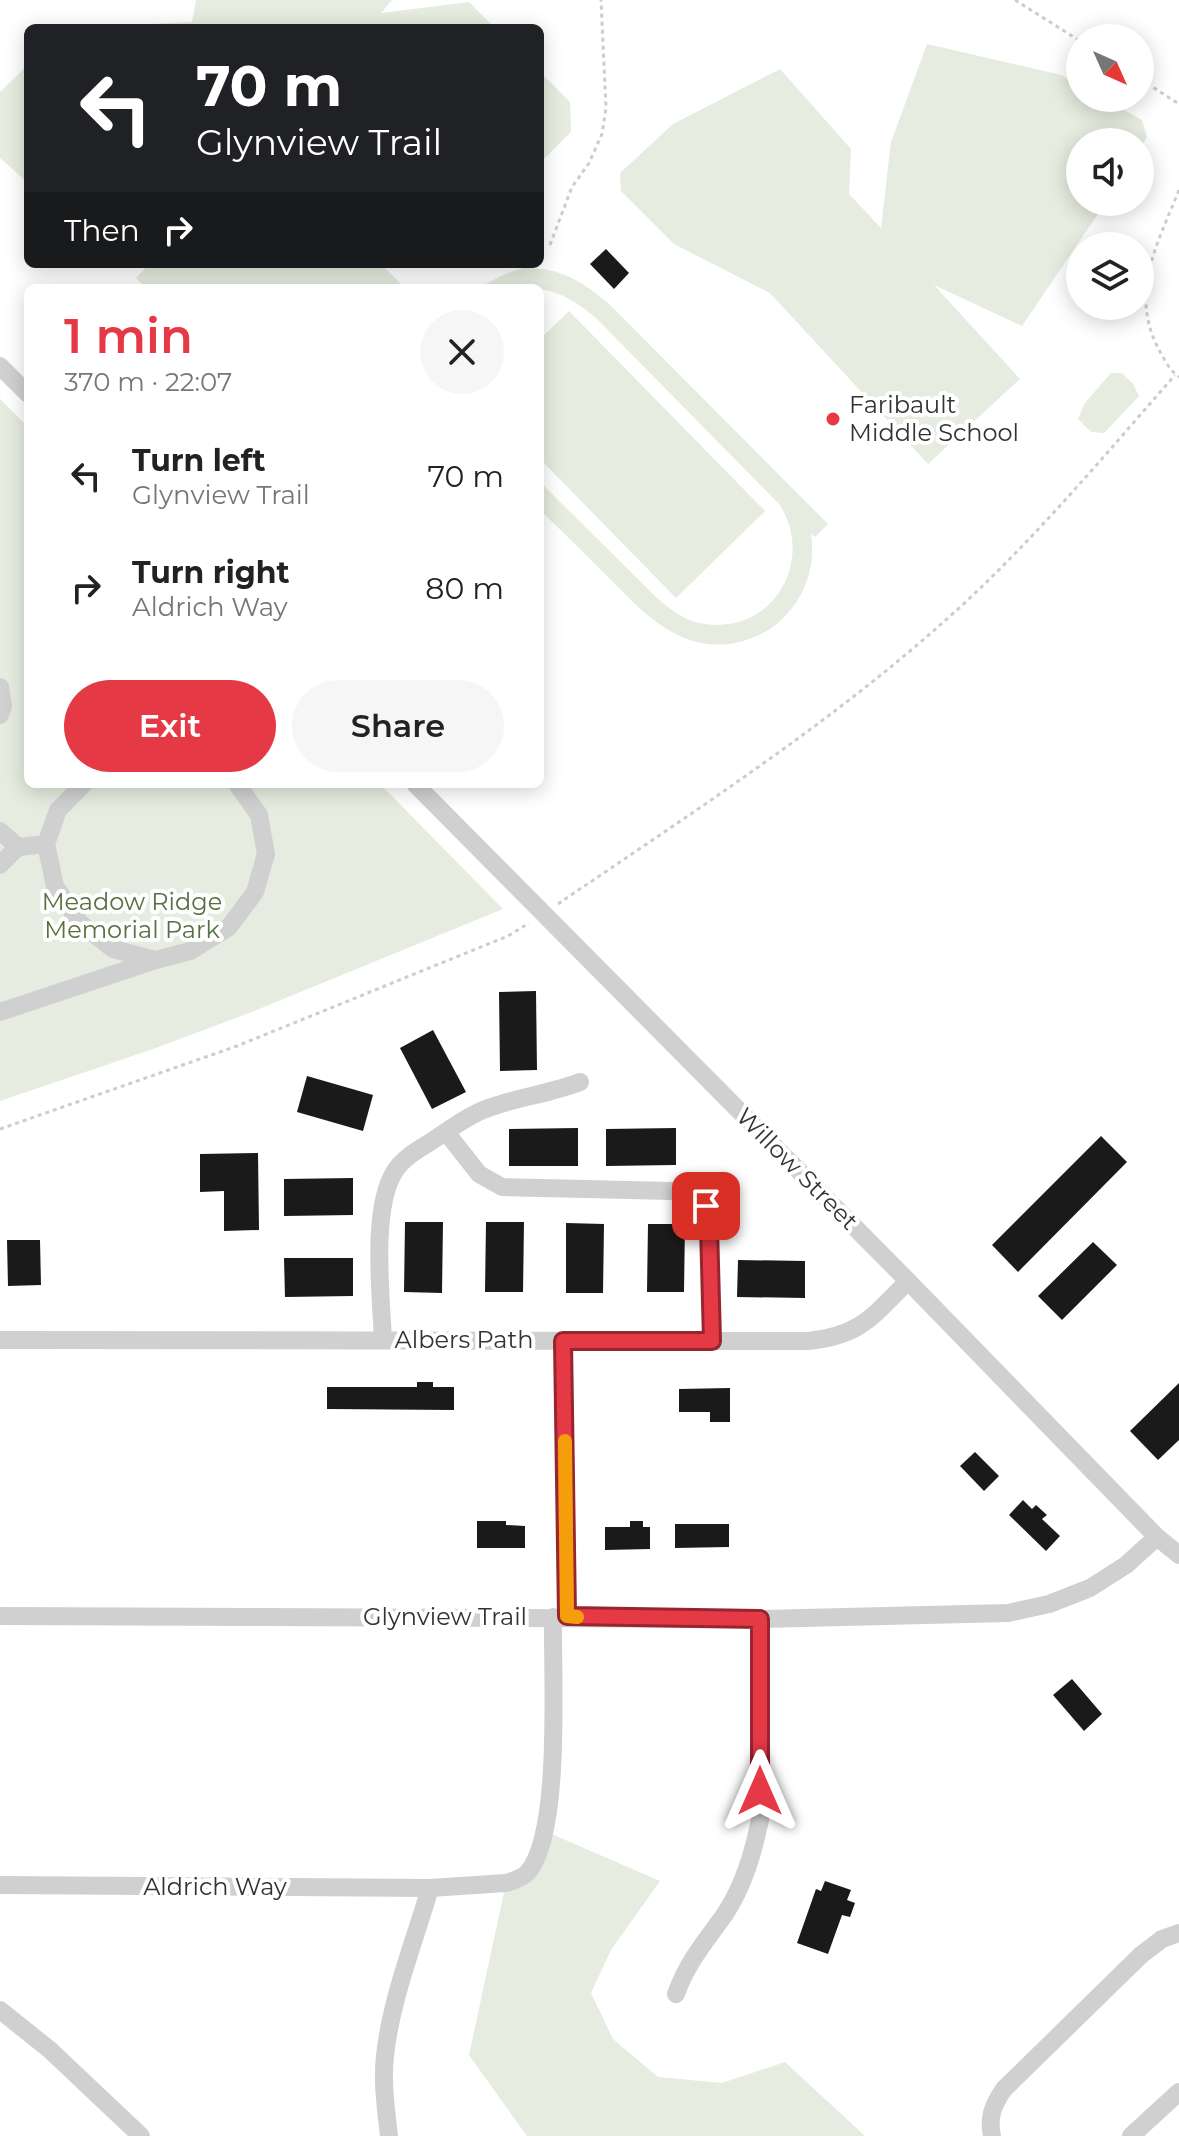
<!DOCTYPE html>
<meta charset="utf-8">
<style>
body{margin:0;font-family:Montserrat,sans-serif;background:#f6f6f6;color:#222;height:100vh;display:flex;flex-direction:column;font-size:30px;white-space:nowrap}
*{box-sizing:border-box;margin:0}
p{font-size:26px;color:#767676}
.icon{flex:none;width:44px;height:44px;fill:none;stroke:currentColor;stroke-width:2;stroke-linecap:round;stroke-linejoin:round}
.map{position:relative;flex:1;overflow:hidden}
.details{position:absolute;left:24px;top:284px;width:520px;height:504px;display:flex;flex-direction:column;background:#fff;border-radius:12px;box-shadow:0 4px 20px #0003}
.details>*{flex:none}
.hud{position:absolute;left:24px;top:24px;width:520px;height:244px;border-radius:12px;box-shadow:0 4px 20px #0003;background:#202124;color:#fff;overflow:hidden}
.needle{width:52px;rotate:135deg}
.controls{position:absolute;left:1066px;top:24px;display:grid;gap:16px}
.controls a{display:grid;place-items:center;width:88px;height:88px;border-radius:50%;background:#fff;box-shadow:0 4px 20px #0003;font-size:40px}
.pin{position:absolute;display:grid;place-items:center;width:68px;height:68px;color:#fff;margin:-34px;border-radius:16px;box-shadow:0 4px 12px #0006}
.me{position:absolute;width:88px;margin:-44px;rotate:0deg;stroke-linejoin:round;filter:drop-shadow(0 0 6px #0008)}
.turn{display:flex;align-items:center;gap:28px;height:168px;padding:0 40px;font-size:36px}
.turn .icon{width:104px;height:104px;stroke-width:2.5}
.turn b{display:block;font-size:56px;line-height:68px}
.then{display:flex;align-items:center;height:76px;padding:0 40px;background:#0003;gap:16px;font-size:30px}
.round{display:grid;place-items:center;flex:none;width:84px;height:84px;border-radius:42px;background:#f6f6f6}
.headline{display:flex;align-items:center;justify-content:space-between;height:136px;padding:0 40px}
h1{font-size:48px;font-weight:600;line-height:60px;color:#e63946}
.button{display:flex;gap:16px;margin-top:auto;padding:16px 40px}
.button a{flex:1;height:92px;border-radius:48px;background:#e63946;color:#fff;font-size:32px;font-weight:600;line-height:92px;text-align:center}
.button a+a{background:#f6f6f6;color:#222}
ul{padding:0;list-style:none}
li{display:flex;align-items:center;gap:24px;height:112px;padding:0 40px}
li div{flex:1}
li b{display:block;font-size:30px}
li em{font-style:normal}
.map>svg:first-child{display:block}
.green{fill:#e6ecdf}
.building{fill:#1a1a1a}
.lines{fill:none;stroke-linecap:round;stroke-linejoin:round}
.path{stroke:#cdcdcd;stroke-width:3;stroke-dasharray:4 4;stroke-linecap:butt}
.minor{stroke:#d0d0d0;stroke-width:18}
.route-casing{stroke:#96252e;stroke-width:20}
.route{stroke:#e63946;stroke-width:14}
.slow{stroke:#f59e0b;stroke-width:14}
.poi-dot{fill:#e63946;stroke:#fff;stroke-width:3}
.labels{text-anchor:middle;stroke-width:8;stroke-linejoin:round;paint-order:stroke}
.poi-label{font-size:24px;fill:#333;stroke:#fff;text-anchor:start}
.park-label{font-size:24px;fill:#56703f;stroke:#fff}
.street-label{font-size:24px;fill:#333;stroke:#fff}
</style>
<div class="map">
<svg width="1179" height="2136" viewBox="0 0 1179 2136">
<rect width="100%" height="100%" fill="#fff"/>
<g class="green">
<path d="M196 0H392L381 13 469 2 495 28H67L192 22Z"/>
<path d="M927 44 1061 75 1080 85V98H1103L1142 120 1147 137 1140 148V142H1080V202H1106L1022 326 934 285 1020 379 928 464 770 293 674 244 621 191 620 173 673 124 780 69 851 149 849 194 881 228 891 142Z"/>
<path d="M28 65V183L0 158V92Z"/>
<path d="M540 72 570 102 571 132 540 163Z"/>
<path d="M149 264H381L405 288H146L136 278Z"/>
<path d="M524 268C559 267 582 281 608 303L828 524 815 537 811 533C816 567 805 599 779 622 766 634 747 641 729 644 675 650 640 609 606 575 584 553 562 531 540 510V482L657 598C671 610 686 622 705 624 773 634 815 561 780 505L595 317C551 281 532 288 478 288L507 273Z"/>
<path d="M569 311 765 511 676 598 540 459V339Z"/>
<path d="M1111 373H1122L1133 384 1139 396 1104 433 1091 432 1078 419 1085 403Z"/>
<path d="M0 399 28 427V784H380L503 909 249 1013 153 1049 0 1101Z"/>
<path d="M547 1832 660 1881 611 1950 591 1993 613 2039 658 2077 722 2083 785 2062 865 2136H527L469 2055 506 1883 518 1879Z"/>
</g>
<g class="building">
<path d="M606 249 629 273 614 289 590 264Z"/>
<path d="M536 991 537 1070 500 1071 499 992Z"/>
<path d="M433 1030 466 1092 432 1109 400 1048Z"/>
<path d="M307 1076 373 1095 363 1131 297 1112Z"/>
<path d="M578 1128V1166H509V1129Z"/>
<path d="M676 1128V1165L606 1166V1129Z"/>
<path d="M1101 1136 1127 1162 1018 1272 992 1245Z"/>
<path d="M258 1153 259 1230 224 1231V1191L200 1192V1154Z"/>
<path d="M353 1178V1215L284 1216V1179Z"/>
<path d="M405 1222H443L442 1293 404 1292Z"/>
<path d="M486 1222H524L523 1292H485Z"/>
<path d="M566 1223 604 1224 603 1293H566Z"/>
<path d="M648 1224H685L684 1292H647Z"/>
<path d="M7 1240H40L41 1285 8 1286Z"/>
<path d="M1093 1242 1117 1265 1062 1320 1038 1296Z"/>
<path d="M284 1258H353V1296L285 1297Z"/>
<path d="M738 1260 805 1261V1298L737 1297Z"/>
<path d="M417 1382H433V1387H454V1410L327 1409V1387H417Z"/>
<path d="M1179 1383V1440L1158 1460 1130 1431Z"/>
<path d="M730 1388V1422H710V1412H679V1389Z"/>
<path d="M975 1452 999 1476 984 1491 960 1466Z"/>
<path d="M1023 1500 1032 1509 1036 1505 1047 1515 1042 1519 1060 1536 1046 1551 1009 1515Z"/>
<path d="M477 1521H506V1525L525 1526V1548H477Z"/>
<path d="M630 1521H643V1527H650V1549L605 1550V1527H630Z"/>
<path d="M675 1524H729V1547L675 1548Z"/>
<path d="M1072 1679 1102 1714 1084 1731 1053 1695Z"/>
<path d="M825 1881 851 1890 847 1900 855 1903 850 1917 842 1915 828 1954 797 1943 816 1889 821 1891Z"/>
</g>
<g class="lines">
<g class="path">
<path d="M1015 0 1080 41"/>
<path d="M1140 79 1179 104"/>
<path d="M1179 190C1158 243 1130 290 1157 346 1163 357 1169 370 1179 377"/>
<path d="M550 245 572 187 589 163 602 134 606 108 601 0"/>
<path d="M558 904C690 814 830 724 948 618 1029 546 1104 456 1175 375"/>
<path d="M0 1129 237 1046 508 936 529 923"/>
</g>
<g class="minor">
<path d="M0 366 28 394"/>
<path d="M0 687 3 706 0 715"/>
<path d="M84 784 58 810 46 844 55 886 80 923 113 949 156 960 190 951 229 927 255 892 266 854 259 815 237 784"/>
<path d="M415 784 908 1281 1157 1537 1179 1555"/>
<path d="M0 831 18 847 46 844"/>
<path d="M0 865 18 847"/>
<path d="M0 1012 156 960"/>
<path d="M446 1132 479 1174 502 1187 672 1191 698 1198 706 1206 709 1226 712 1341"/>
<path d="M0 1340 808 1341C860 1336 873 1316 908 1281"/>
<path d="M383 1340C381 1296 371 1207 395 1171 405 1155 424 1147 438 1137 453 1127 469 1115 486 1109 517 1097 549 1094 580 1082"/>
<path d="M563 1341 567 1616"/>
<path d="M0 1616 760 1619 1008 1613 1049 1604 1090 1588 1126 1565 1157 1537"/>
<path d="M0 1885 430 1888 506 1883C513 1881 523 1878 528 1872 562 1832 552 1674 553 1617"/>
<path d="M676 1994C688 1961 705 1942 725 1914 744 1885 753 1853 760 1820V1619"/>
<path d="M0 2010 50 2050 141 2136"/>
<path d="M389 2136C386 2109 382 2082 385 2056 391 1999 414 1943 430 1888"/>
<path d="M992 2136C988 2117 993 2105 1004 2089L1141 1955 1162 1939 1179 1933"/>
<path d="M1131 2136 1179 2092"/>
</g>
</g>
<g class="lines">
<defs>
<path id="route" d="M706 1206 709 1226 712 1341H563L567 1616 760 1619V1791"/>
</defs>
<use href="#route" class="route-casing"/>
<use href="#route" class="route"/>
<path class="slow" d="M565 1441 567 1616 577 1617"/>
</g>
<circle class="poi-dot" cx="833" cy="419" r="8"/>
<g class="labels">
<g class="poi-label">
<text x="849" y="413">Faribault<tspan x="849" dy="28">Middle School</tspan></text>
</g>
<g class="park-label">
<text x="132" y="910">Meadow Ridge<tspan x="132" dy="28">Memorial Park</tspan></text>
</g>
<g class="street-label">
<text transform="translate(797 1169) rotate(45)" y="8">Willow Street</text>
<text x="464" y="1348">Albers Path</text>
<text x="445" y="1625">Glynview Trail</text>
<text x="215" y="1895">Aldrich Way</text>
</g>
</g>
</svg>
<div class="controls">
<a><svg class="needle" viewBox="-14 -14 28 28"><path d="M0-13l5 13h-10z" fill="#e53935"/><path d="M0 13l5-13h-10z" fill="#767676"/></svg></a>
<a><svg class="icon" aria-label="sound" viewBox="0 0 24 24"><path d="M4 9h4l5-4v14l-5-4H4zM17 9q2 3 0 6"/></svg></a>
<a><svg class="icon" aria-label="layers" viewBox="0 0 24 24"><path d="M12 4l9 5-9 5-9-5zM3 14l9 5 9-5"/></svg></a>
</div>
<div class="pin" style="left:706px;top:1206px;background:#d93025"><svg class="icon" aria-label="arrive" viewBox="0 0 24 24"><path d="M6 21V4h12l-3 4 3 4H6"/></svg></div>
<svg class="me" style="left:760px;top:1791px" viewBox="-20 -20 40 40"><path d="M0-17L14 15 0 8-14 15z" fill="#e63946" stroke="#fff" stroke-width="4"/></svg>
<div class="hud">
<div class="turn"><svg class="icon" aria-label="left" viewBox="0 0 24 24"><path d="M17 20v-9H6M10 6l-5 5 5 5"/></svg><div><b>70 m</b>Glynview Trail</div></div>
<div class="then">Then<svg class="icon" aria-label="right" viewBox="0 0 24 24"><path d="M7 20v-9h11M14 6l5 5-5 5"/></svg></div>
</div>
<section class="details">
<div class="headline"><div><h1>1 min</h1><p>370 m · 22:07</p></div><a class="round"><svg class="icon" aria-label="close" viewBox="0 0 24 24"><path d="M6 6l12 12M18 6L6 18"/></svg></a></div>
<ul>
<li><svg class="icon" aria-label="left" viewBox="0 0 24 24"><path d="M17 20v-9H6M10 6l-5 5 5 5"/></svg><div><b>Turn left</b><p>Glynview Trail</p></div><em>70 m</em></li>
<li><svg class="icon" aria-label="right" viewBox="0 0 24 24"><path d="M7 20v-9h11M14 6l5 5-5 5"/></svg><div><b>Turn right</b><p>Aldrich Way</p></div><em>80 m</em></li>
</ul>
<div class="button"><a>Exit</a><a>Share</a></div>
</section>
</div>
